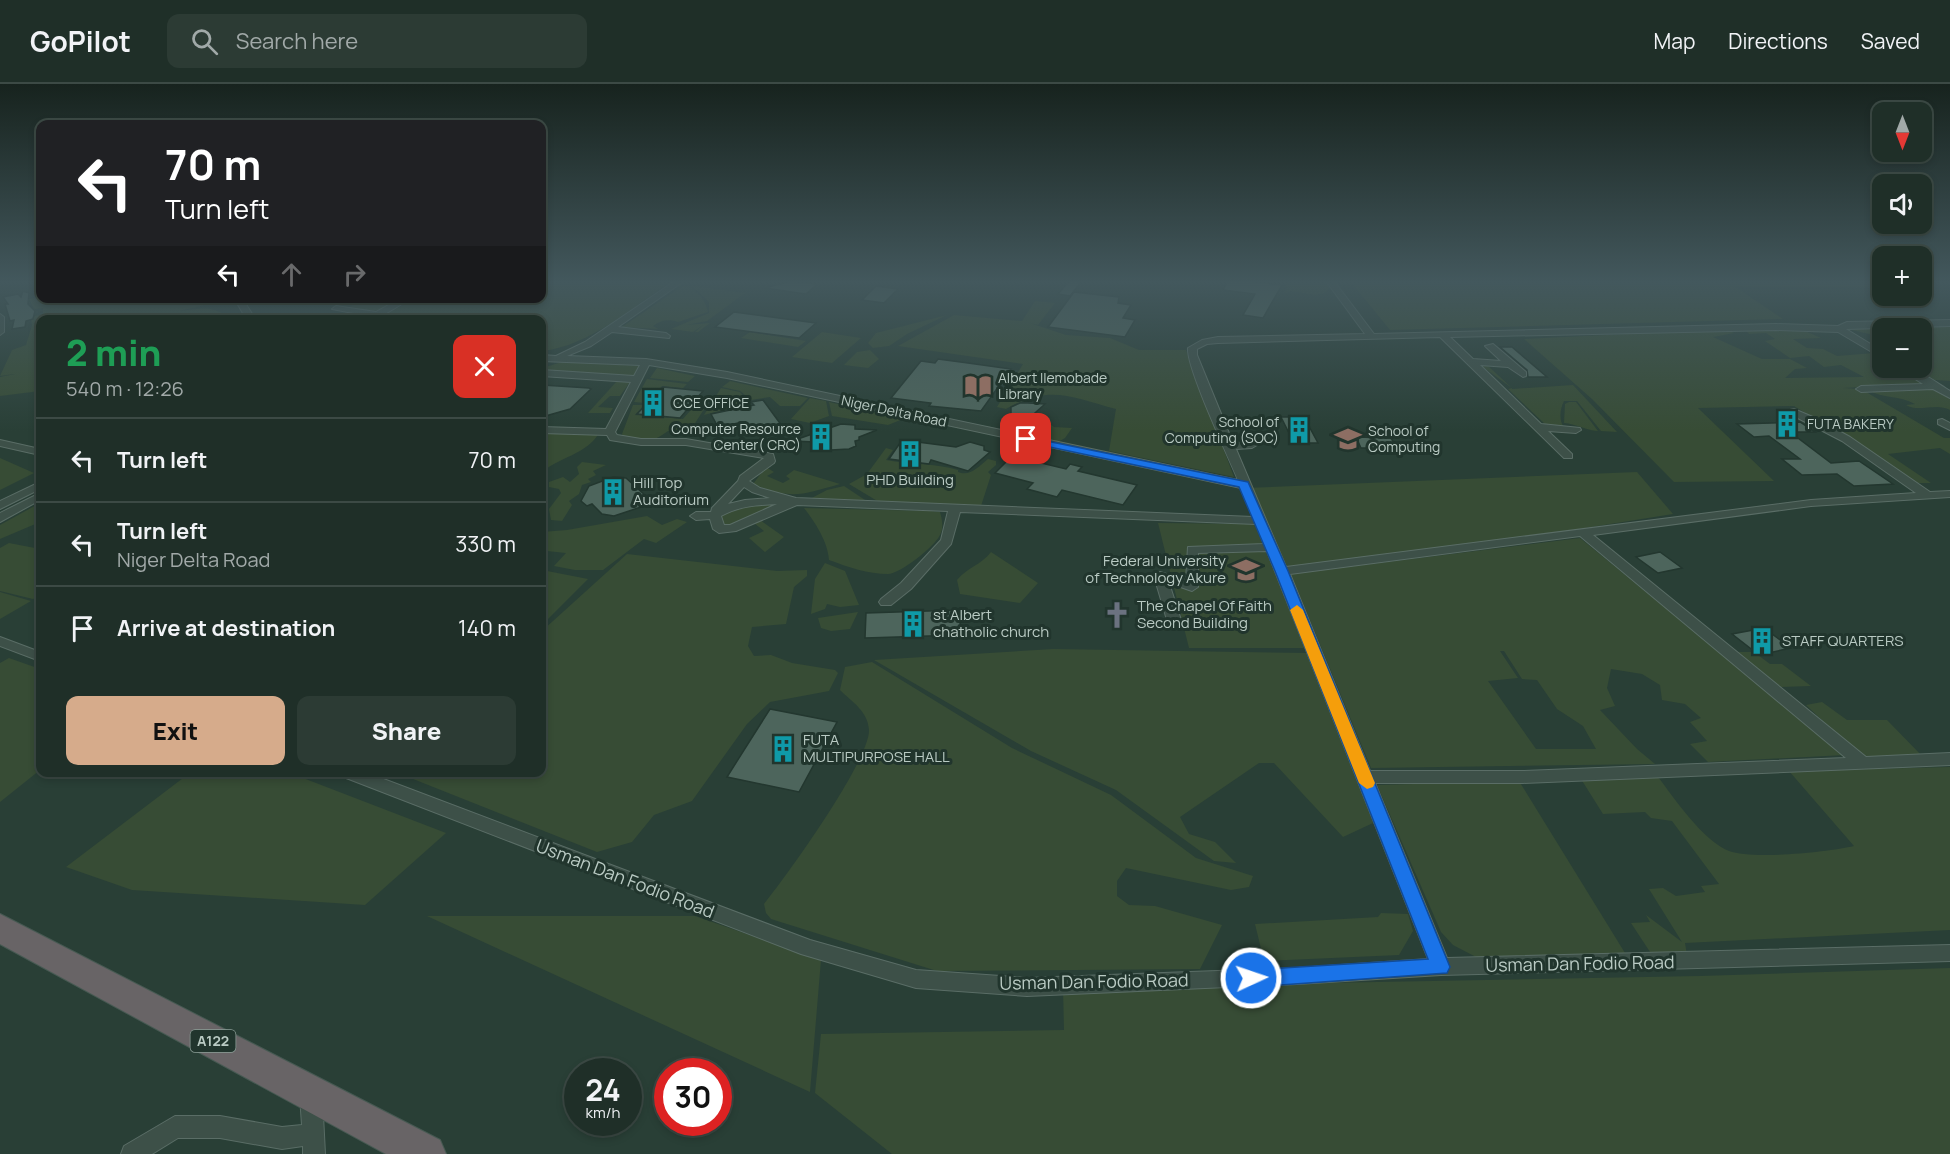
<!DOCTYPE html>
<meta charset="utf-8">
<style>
body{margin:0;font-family:Manrope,sans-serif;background:#2c3b34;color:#f1f3f6;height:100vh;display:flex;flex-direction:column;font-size:22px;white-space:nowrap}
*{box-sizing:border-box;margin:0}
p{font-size:20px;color:#a1a9a8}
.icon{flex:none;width:33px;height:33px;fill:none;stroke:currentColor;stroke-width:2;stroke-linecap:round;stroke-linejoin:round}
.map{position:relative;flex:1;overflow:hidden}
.drawer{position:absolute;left:36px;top:231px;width:510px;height:462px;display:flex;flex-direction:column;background:#1f2f28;border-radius:12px;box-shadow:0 3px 9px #0003,0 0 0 2px #3c4a45}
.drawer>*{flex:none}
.banner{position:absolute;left:36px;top:36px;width:510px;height:183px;border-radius:12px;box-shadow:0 3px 9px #0003,0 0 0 2px #3c4a45;background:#202124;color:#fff;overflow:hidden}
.needle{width:39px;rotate:180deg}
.buttons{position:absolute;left:1872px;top:18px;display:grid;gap:12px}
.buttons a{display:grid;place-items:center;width:60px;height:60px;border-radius:12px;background:#1f2f28;box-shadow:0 3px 9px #0003,0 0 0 2px #3c4a45;font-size:30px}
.speed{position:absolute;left:564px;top:974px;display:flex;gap:12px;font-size:30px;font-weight:700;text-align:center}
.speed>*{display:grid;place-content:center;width:78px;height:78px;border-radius:50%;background:#1f2f28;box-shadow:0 3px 9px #0003,0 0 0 2px #3c4a45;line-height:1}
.speed small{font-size:15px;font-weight:400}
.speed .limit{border:9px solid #d22;background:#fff;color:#111}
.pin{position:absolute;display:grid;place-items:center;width:51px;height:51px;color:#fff;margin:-26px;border-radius:12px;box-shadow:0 3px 9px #0006}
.me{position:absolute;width:66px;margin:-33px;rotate:87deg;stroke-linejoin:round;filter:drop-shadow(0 0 4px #0008)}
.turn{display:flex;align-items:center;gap:21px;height:126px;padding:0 30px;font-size:27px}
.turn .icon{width:78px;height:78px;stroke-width:2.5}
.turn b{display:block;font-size:42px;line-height:51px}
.lanes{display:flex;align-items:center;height:57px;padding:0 30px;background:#0003;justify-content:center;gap:30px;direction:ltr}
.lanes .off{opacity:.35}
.round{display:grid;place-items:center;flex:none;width:63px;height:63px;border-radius:12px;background:#2c3b34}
.headline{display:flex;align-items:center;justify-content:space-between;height:102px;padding:0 30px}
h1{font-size:36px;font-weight:800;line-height:45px;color:#1e9e55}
.cta{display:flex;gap:12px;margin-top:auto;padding:12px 30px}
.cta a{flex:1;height:69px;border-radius:12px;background:#d6ab8b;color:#111;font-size:24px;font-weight:800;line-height:69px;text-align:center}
.cta a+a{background:#2c3b34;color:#f1f3f6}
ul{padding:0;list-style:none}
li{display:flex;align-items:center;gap:18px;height:84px;padding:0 30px;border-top:2px solid #3c4a45}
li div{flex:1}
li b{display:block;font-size:22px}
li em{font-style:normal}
header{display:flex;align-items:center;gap:36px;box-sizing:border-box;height:84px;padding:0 30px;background:#1f2f28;border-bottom:2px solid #3c4a45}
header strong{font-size:28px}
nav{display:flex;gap:33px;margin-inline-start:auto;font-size:21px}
.search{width:420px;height:54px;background:#2c3b34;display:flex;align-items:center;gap:15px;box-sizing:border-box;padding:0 21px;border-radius:12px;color:#a1a9a8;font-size:22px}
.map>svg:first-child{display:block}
.green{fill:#374c35;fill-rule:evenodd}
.building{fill:#4d655c;stroke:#23372f;stroke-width:1.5}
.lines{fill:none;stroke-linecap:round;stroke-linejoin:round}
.minor-casing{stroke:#5a6d66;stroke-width:2}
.trunk-casing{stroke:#475a53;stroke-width:2}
.minor{fill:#3d5048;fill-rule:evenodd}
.trunk{fill:#686466;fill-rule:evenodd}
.route{fill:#1a73e8;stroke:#114b97;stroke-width:1.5}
.slow{fill:#f59e0b}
.labels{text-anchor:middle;stroke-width:6;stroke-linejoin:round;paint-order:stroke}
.far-poi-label{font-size:14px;fill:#b9cac3;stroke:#21352d;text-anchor:start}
.far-street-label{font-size:14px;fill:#b9cac3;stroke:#21352d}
.shield{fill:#21352d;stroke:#8b9d96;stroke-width:1.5}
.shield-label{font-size:14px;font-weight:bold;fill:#b9cac3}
.poi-label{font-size:15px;fill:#b9cac3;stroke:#21352d;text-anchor:start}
.near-street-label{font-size:18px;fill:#b9cac3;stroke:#21352d}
</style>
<header>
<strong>GoPilot</strong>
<div class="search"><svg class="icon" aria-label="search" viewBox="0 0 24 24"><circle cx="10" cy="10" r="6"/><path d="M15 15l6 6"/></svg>Search here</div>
<nav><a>Map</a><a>Directions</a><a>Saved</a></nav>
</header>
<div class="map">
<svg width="1950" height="1070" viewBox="0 0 1950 1070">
<rect width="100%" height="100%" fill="#293f36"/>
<g class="green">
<path d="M542 197H672C632 223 590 262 542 267V236L376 235 415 215 542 214Z"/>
<path d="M1288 197H1325L1330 203C1324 217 1299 207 1290 207L1285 210Z"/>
<path d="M1350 197H1882V204L1734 202 1783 235 1390 246Z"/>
<path d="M688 202C699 209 705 215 708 228L678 238C670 235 660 236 653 242L658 245 622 243 681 203Z"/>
<path d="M692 202 745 209 707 237 686 241 710 239 698 248H695L703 241 693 248 671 245 709 229V218Z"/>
<path d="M40 213 201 215 205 221 179 227C199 225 214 220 229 235L40 236V307L0 312V293L15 290 0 292 12 266 26 261 32 241 31 233 43 230V224L34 225 29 215Z"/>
<path d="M367 215H404L378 228 347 224Z"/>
<path d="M1035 217 1055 219 1038 241 1030 239 1066 251 1110 254 1139 266H1186L1234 393 1109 367 1116 325C1071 313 1050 300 1006 325L997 323 1023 280 898 262 954 231 1022 237Z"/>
<path d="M947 231 907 250 889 262 873 264 868 259 876 249Z"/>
<path d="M1950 242V297L1935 296 1912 284H1922V244H1882V253L1852 246 1863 243Z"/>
<path d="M1726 245 1734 249 1713 253 1762 275H1790L1807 284 1795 285 1785 294 1864 293 1841 281 1824 283 1809 272 1790 274 1765 257 1775 255 1766 249 1749 250 1745 245 1803 246 1821 254 1793 255 1807 264 1823 265 1837 272 1874 269 1882 274V284H1897L1924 300 1843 304 1861 305 1944 354H1950V370L1940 364 1888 370 1931 399H1918L1794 322 1698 324 1774 397 1674 398 1592 315 1524 255Z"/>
<path d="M750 248 806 257 798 263 741 254Z"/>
<path d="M822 248 861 254 832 279 792 273Z"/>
<path d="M870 266 879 275 868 284 844 281 857 268Z"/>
<path d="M562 278 641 282 633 292 542 287V284Z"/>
<path d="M1480 281H1487L1512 304V305L1573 301 1617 348 1601 347 1577 317H1564C1560 325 1559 335 1563 342L1545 340 1508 305 1512 304Z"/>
<path d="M657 284 695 292 688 298 650 294Z"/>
<path d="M647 295 687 300 683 304 662 302 652 312H647L645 314 649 315 645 319 634 318Z"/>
<path d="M617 297 630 298 620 312H610L598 323 613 324 610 329H588Z"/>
<path d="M730 297 808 314 800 322H780L770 313 751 316 740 307 722 303Z"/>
<path d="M721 304 740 308 749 319 704 331Z"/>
<path d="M1935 304 1950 313V326C1936 318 1919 329 1906 321L1915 320C1899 311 1883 315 1868 306Z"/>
<path d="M810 314 826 317 829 332 810 339 791 335Z"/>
<path d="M829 318 903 335 888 341 832 332Z"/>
<path d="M1569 318H1576L1598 347C1585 346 1576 340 1564 339L1565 320Z"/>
<path d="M697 319H708L688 350 668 347C651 360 644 357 623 352L622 350 633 321H644L635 331 683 335Z"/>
<path d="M1038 337 1043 341 1050 340 1054 343 1072 344 1065 354 1058 358 1016 348 1026 339Z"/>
<path d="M542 348 599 349C587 370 558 374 542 388Z"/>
<path d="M886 364 893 366 886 376C911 381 935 379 958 386V388C970 393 978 383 988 375L996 377V381L988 388 991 391 981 422 879 418 849 400 867 390Z"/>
<path d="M0 374 34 389 0 406Z"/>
<path d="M582 378 606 381 593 387 596 391 588 395 591 398 582 401 579 410 569 417 572 421 562 437 551 436 549 425 561 409 559 405 549 403V398L563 393 570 398 579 390 577 383Z"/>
<path d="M766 383 774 388 767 392 783 399 790 395 786 392 794 386 840 400C801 411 792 416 753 400Z"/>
<path d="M1637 388 1673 430 1442 467 1284 486 1245 404Z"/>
<path d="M844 402 868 418 806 417 827 406Z"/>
<path d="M40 419V438L0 455V441Z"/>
<path d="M748 419 776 421 749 436 721 444 717 431Z"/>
<path d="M804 424 930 427 940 428C942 435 944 444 940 451 935 462 900 490 888 490 868 490 848 483 829 476 828 458 815 438 804 424Z"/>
<path d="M647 432 662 441 677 435 687 438 656 459 644 455 603 486H575L554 482 566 469 547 467V462L542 463V448L567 446Z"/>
<path d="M760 436 784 453 765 468 749 454 764 447 754 439Z"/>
<path d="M1158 439 1257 440 1307 564H1189Z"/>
<path d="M1580 454 1845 671 1708 678 1690 660 1707 657 1690 638 1701 634 1685 620 1662 616 1660 601 1642 590 1611 585 1607 604 1615 622 1600 626 1637 665 1655 680 1371 684 1291 490ZM1500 567H1504L1522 595 1537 596 1557 625 1583 642 1596 665H1536L1488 597 1518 594Z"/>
<path d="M9 459 40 465V512L33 515 0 507V464Z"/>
<path d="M991 468 1038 499 1020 519 960 510 957 496C968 483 981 481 991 468Z"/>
<path d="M627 470 777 487 807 486V492L794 503 786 540 752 543 748 562 754 572 771 571 792 579 835 586 838 589 829 607 770 618 747 640 692 717 654 731 632 758 597 768 398 689 542 688V547Z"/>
<path d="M825 479 845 487 859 521 840 523 827 520 825 525 811 530 815 495Z"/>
<path d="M542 486 588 495 542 541Z"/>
<path d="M0 508 31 517 0 535Z"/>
<path d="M858 528 850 545 831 547 821 544 818 534Z"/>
<path d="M1053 565 1307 569 1353 680 1373 739 1343 753 1274 679H1259L1180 733 1189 750 1215 758 1236 779 1214 777 1116 706 1031 667 874 576Z"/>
<path d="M1737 568H1754L1770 580H1782L1811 602 1781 603Z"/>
<path d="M9 574 40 585V686L0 718V579Z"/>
<path d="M872 578 1012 664 1111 711 1196 774 1253 792 1249 803 1231 806 1126 784 1117 797V812L1129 821 1155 822 1222 841 1200 885 937 887 771 835 766 829 764 820C786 793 870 676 869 646 868 627 852 618 840 606L845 583Z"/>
<path d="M1822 618 1847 636H1887L1922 672 1862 674 1806 621Z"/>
<path d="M1950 683V846L1685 859 1687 871H1652L1631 839 1650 838 1646 831 1682 858 1649 805 1663 804 1676 812 1705 808 1701 802 1719 800 1672 737 1651 734 1645 728 1603 730 1581 695 1658 693C1675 715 1703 757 1729 767 1753 776 1828 768 1854 762L1789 687Z"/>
<path d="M191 688 290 689 446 749 365 821 132 806 66 783Z"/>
<path d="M1519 697 1625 869 1476 873 1453 861 1441 848 1377 701Z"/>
<path d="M1381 829 1408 830 1413 847 1399 871 1264 877 1255 840 1378 833Z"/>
<path d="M427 832H695L821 876 810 1008Z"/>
<path d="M1950 884V1070H892L815 1009 821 950 1064 946 1063 904 1700 892Z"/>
</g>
<g class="building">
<path d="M791 197 817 200 806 210 765 204Z"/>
<path d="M1069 197H1082L1070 212 1058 210Z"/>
<path d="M1228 197H1248L1282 201 1263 234 1243 231 1255 210 1223 206Z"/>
<path d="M876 202 898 205 884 219 862 216Z"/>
<path d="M23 207 29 209 28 220 35 227 33 235 26 237 25 243 12 245 14 236 10 237 5 220H8L3 213 18 210 21 213Z"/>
<path d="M1074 208 1119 213 1118 219 1131 221 1123 234 1135 236 1125 253 1048 243Z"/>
<path d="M734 228 816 239 799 254 715 243Z"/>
<path d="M1500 263H1512L1547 293H1528L1527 286Z"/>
<path d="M938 275 968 279 1011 285 981 327 929 322 931 319 891 314 921 277 935 279Z"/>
<path d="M542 301 589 304 591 305 570 325 542 333Z"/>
<path d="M663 303 703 307 680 334 637 330Z"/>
<path d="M763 316 782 342 750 348 743 338 718 343 711 330 754 321 751 318Z"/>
<path d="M1020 319H1028L1045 320 1027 336 1022 337 1011 331V323Z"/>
<path d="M1281 333H1304L1318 359H1294Z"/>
<path d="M1800 338 1815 348H1790L1831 379 1859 377 1893 400 1854 402 1837 390 1802 391 1782 375H1800L1769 352 1754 353 1737 340Z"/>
<path d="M841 340 855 341V345L877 346 859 353V356L855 357 856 362 849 365 831 366 830 363H817L815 358 792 357Z"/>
<path d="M1356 353 1391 354 1397 364H1361Z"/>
<path d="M902 356 956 363 970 358 984 362V366L990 368 968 387 931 376 929 380 889 375Z"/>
<path d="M1012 372 1066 385 1070 380 1082 383 1078 387 1137 401 1123 421 1062 406 1057 413 1027 405 1033 399 995 389Z"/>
<path d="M613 393 626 394 647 413 644 422 614 432 602 430 592 420 587 422 581 417 589 402Z"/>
<path d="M1660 468 1682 484 1658 489 1636 473Z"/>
<path d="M959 526 961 551 865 554 866 529Z"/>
<path d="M1764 544 1791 564 1759 571 1732 550Z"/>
<path d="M770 625 837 638 799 708 727 693Z"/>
</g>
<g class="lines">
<defs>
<g id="minor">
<path d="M675 197H684L618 243 666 249 670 252 669 254 612 248 591 262 567 272 646 275 727 288 1238 396C1229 374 1186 283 1188 264L1202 256 1218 253 1365 250 1326 197H1334L1374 250 1776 240 1838 242 1847 238 1950 236V242L1846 245 1882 267V274L1838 248 1776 246 1450 253 1473 275 1501 277 1485 262 1493 260 1526 288V292L1523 293 1508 283 1480 281 1541 340 1580 344 1581 346 1576 349 1548 347 1572 370V374H1564L1440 253 1218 259 1207 260 1197 265V271L1233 359 1252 358 1257 361 1252 364 1236 365 1286 483 1811 416 1916 409 1842 357 1790 330V326L1794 325 1815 334 1850 353 1930 408 1950 407V413L1811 422 1593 451 1866 673 1950 669V681L1523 699H1375L1447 874 1950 861V877L1441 891 1297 900 1027 912 916 904 801 870 341 692 339 688H365L810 856 916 886 1027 894 1297 884 1428 875 1267 467 1198 469V503L1192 507 1169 499 1181 536 1174 540 1167 536 1154 492 1155 489 1160 488 1186 496 1188 463 1264 460 1256 440 960 428 951 460 911 505 891 521H881L879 518 881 515 901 499 941 456 948 427 797 421 736 447 719 449 713 445 710 435 696 436 690 432 696 428H711L712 424 738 397 740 392 764 374 686 361H641L610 356 607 351 542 349V343L606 345 631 298 542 292V286L634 292 640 281 542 277V271L556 272 585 258ZM649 281 727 294 1241 404 1253 433 796 414 760 404 749 397 774 379 775 377 773 370 686 355H641L617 351 615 348ZM744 403 752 408 770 414 745 416 728 420ZM777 420 730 441H724L721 432C739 422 757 421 777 420ZM1580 452 1846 674 1523 687H1370L1290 490Z"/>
<path d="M234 214H242L256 236H247Z"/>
<path d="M401 214H412L375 236H364L369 232 332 225 336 222 376 228Z"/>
<path d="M0 230 4 233V248L0 251Z"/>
<path d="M1898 284C1916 282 1935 298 1950 307V314L1933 305 1861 308 1856 305 1861 302 1923 300Z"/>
<path d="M1942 335 1950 339V346L1938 340V336Z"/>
<path d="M0 356 40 365V371L0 362Z"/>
<path d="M40 398V405L0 425V417Z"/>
<path d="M40 409V416L0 438V429Z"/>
<path d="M0 553 40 568V577L0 562Z"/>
<path d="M311 1002 319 1005 322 1012 325 1070H303V1062L282 1065 220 1054H178L152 1070H121L124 1062 175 1032H220L282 1043 302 1041 300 1012 303 1005Z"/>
</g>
<path id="trunk" d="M0 830 440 1056 446 1070H386L0 860Z"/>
</defs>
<use href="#minor" class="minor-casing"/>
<use href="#trunk" class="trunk-casing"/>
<use href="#minor" class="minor"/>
<use href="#trunk" class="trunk"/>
</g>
<linearGradient id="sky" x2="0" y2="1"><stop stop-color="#17231e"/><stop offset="0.57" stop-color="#43585d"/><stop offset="1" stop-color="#43585d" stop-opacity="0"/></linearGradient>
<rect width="1950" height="347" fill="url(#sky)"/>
<path class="route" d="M1022 352 1248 398 1288 487 1450 883 1447 889 1251 903 1244 901 1241 894 1244 888 1251 886 1428 875 1275 487 1239 403 1026 358 1021 355Z"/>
<path class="slow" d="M1297 521 1303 526 1375 699 1373 703 1367 705 1359 699 1290 526Z"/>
<defs>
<symbol id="library-bare" viewBox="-9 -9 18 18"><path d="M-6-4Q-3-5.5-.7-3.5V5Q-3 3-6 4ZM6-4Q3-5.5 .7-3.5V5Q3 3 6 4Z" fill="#8d6e63" stroke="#21352d" stroke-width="2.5" paint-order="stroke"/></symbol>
<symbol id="building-bare" viewBox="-9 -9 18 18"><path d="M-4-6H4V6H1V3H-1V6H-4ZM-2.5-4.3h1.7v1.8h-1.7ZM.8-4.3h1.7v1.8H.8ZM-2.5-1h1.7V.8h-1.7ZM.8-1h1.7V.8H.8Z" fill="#0f9aa8" stroke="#21352d" stroke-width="2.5" paint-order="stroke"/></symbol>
<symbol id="university-bare" viewBox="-9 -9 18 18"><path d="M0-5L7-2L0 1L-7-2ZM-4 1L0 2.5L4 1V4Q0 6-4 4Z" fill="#8d6e63" stroke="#21352d" stroke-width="2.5" paint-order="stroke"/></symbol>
<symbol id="church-bare" viewBox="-9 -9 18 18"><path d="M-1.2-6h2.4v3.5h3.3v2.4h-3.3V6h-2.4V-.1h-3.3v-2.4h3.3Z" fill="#6b7280" stroke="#21352d" stroke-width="2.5" paint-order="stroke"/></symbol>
</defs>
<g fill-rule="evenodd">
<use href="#library-bare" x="959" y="283" width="38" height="38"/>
<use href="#building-bare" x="634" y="300" width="38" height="38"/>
<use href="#building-bare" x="1768" y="321" width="38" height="38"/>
<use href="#building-bare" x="1280" y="327" width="38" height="38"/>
<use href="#building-bare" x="802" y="334" width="38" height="38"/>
<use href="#university-bare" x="1329" y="336" width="38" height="38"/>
<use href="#building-bare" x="891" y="351" width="38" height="38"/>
<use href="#building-bare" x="594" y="389" width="38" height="38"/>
<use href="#university-bare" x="1227" y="467" width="38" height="38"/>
<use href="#church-bare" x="1098" y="512" width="38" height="38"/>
<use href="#building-bare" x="894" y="521" width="38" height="38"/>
<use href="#building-bare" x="1743" y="538" width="38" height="38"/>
<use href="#building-bare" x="764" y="646" width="38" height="38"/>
</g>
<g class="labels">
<g class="far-poi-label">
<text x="998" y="299">Albert Ilemobade<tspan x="998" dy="16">Library</tspan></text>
<text x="673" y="324">CCE OFFICE</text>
<text x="1279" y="343" text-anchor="end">School of<tspan x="1279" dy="16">Computing (SOC)</tspan></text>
<text x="1807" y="345">FUTA BAKERY</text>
<text x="801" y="350" text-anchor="end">Computer Resource<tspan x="801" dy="16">Center( CRC)</tspan></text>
<text x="1368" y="352">School of<tspan x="1368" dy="16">Computing</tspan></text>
</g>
<g class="far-street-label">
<text transform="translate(894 327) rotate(12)" y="5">Niger Delta Road</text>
</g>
<rect class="shield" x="190.5" y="946" width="45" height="22" rx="4.5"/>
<g class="shield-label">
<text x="213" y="962">A122</text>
</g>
<g class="poi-label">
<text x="910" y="401" text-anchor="middle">PHD Building</text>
<text x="633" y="404">Hill Top<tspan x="633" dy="17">Auditorium</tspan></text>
<text x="1226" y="482" text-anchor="end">Federal University<tspan x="1226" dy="17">of Technology Akure</tspan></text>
<text x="1137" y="527">The Chapel Of Faith<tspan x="1137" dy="17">Second Building</tspan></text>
<text x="933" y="536">st Albert<tspan x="933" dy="17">chatholic church</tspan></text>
<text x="1782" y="562">STAFF QUARTERS</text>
<text x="803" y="661">FUTA<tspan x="803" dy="17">MULTIPURPOSE HALL</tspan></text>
</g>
<g class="near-street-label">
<text transform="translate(625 795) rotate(21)" y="6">Usman Dan Fodio Road</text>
<text transform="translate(1580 880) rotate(-1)" y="6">Usman Dan Fodio Road</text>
<text transform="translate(1094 898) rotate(-1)" y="6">Usman Dan Fodio Road</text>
</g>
</g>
</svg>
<div class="buttons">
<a><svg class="needle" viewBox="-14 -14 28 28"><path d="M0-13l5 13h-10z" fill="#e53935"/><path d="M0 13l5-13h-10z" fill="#a1a9a8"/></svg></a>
<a><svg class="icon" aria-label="sound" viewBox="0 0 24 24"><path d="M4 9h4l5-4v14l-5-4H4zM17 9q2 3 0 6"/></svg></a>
<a>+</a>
<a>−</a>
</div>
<div class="speed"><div>24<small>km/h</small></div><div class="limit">30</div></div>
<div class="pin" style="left:1026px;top:355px;background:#d93025"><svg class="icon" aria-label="arrive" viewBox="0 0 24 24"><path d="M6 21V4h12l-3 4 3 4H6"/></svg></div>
<svg class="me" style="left:1251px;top:894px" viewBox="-20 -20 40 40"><circle r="17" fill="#1a73e8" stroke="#fff" stroke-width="3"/><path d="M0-11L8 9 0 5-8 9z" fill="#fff"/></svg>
<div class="banner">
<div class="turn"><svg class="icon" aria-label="left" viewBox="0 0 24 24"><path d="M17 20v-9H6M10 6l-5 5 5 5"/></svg><div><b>70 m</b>Turn left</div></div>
<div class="lanes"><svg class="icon" aria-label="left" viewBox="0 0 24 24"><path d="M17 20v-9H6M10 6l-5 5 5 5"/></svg><svg class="icon off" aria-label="ahead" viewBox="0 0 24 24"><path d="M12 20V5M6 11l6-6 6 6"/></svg><svg class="icon off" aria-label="right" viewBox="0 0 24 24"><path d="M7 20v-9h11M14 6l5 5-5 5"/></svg></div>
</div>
<section class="drawer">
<div class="headline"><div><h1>2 min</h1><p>540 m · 12:26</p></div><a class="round" style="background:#d93025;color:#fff"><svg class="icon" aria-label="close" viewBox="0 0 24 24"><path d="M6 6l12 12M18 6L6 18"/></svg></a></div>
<ul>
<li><svg class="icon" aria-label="left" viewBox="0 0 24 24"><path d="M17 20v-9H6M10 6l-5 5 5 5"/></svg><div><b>Turn left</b></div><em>70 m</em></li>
<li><svg class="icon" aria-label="left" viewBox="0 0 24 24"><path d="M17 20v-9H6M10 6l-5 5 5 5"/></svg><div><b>Turn left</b><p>Niger Delta Road</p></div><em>330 m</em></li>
<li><svg class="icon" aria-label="arrive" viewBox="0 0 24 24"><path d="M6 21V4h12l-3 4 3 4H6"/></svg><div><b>Arrive at destination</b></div><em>140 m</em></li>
</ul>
<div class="cta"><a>Exit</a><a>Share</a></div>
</section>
</div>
